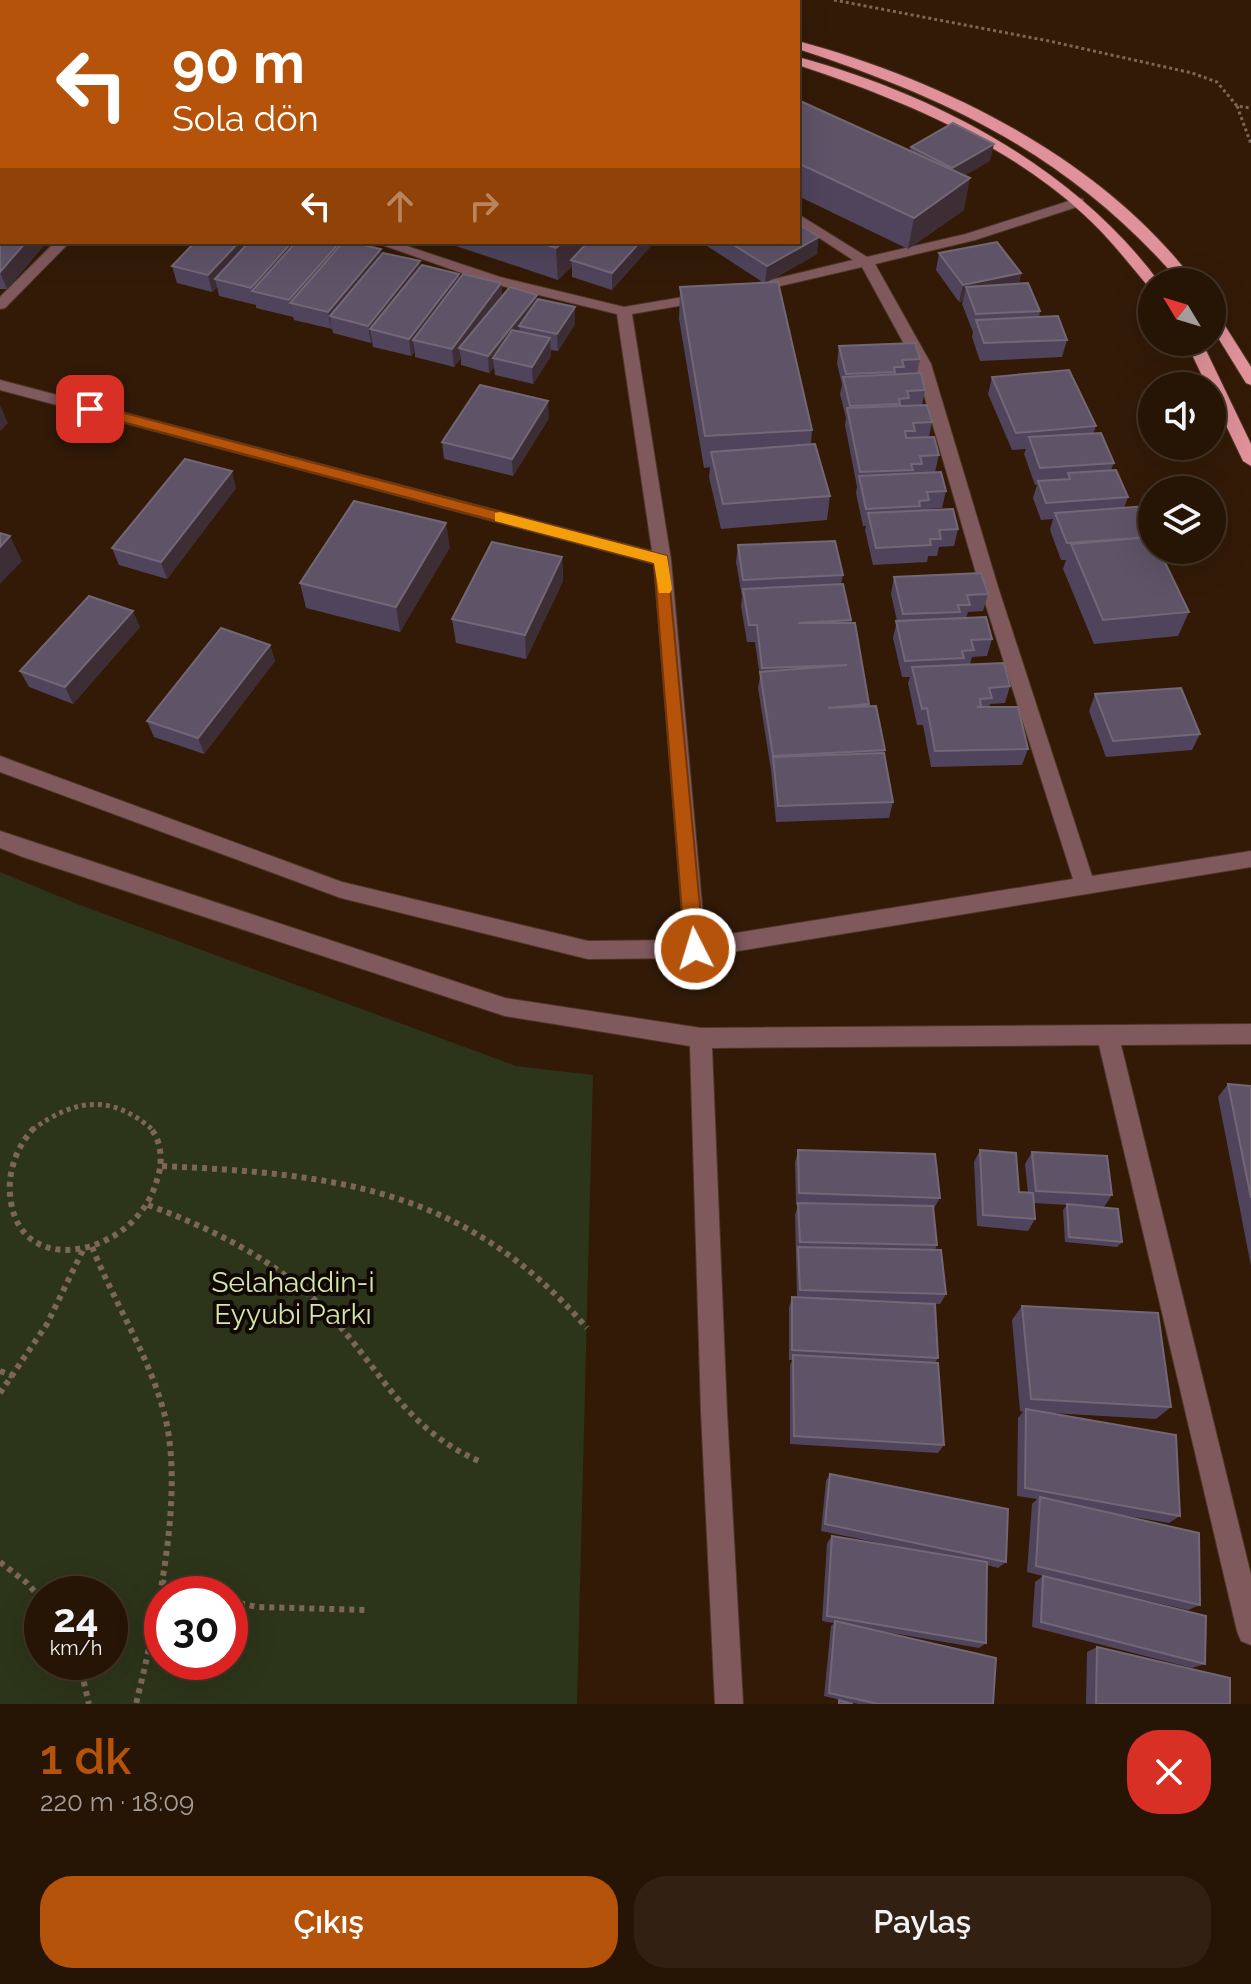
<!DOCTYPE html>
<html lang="tr">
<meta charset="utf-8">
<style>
body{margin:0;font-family:Raleway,sans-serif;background:#322113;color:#f1f3f6;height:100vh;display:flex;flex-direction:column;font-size:30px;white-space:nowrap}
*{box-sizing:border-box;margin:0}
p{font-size:26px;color:#a49e9a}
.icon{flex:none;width:44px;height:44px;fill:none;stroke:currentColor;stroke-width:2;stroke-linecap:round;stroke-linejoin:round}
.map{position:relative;height:1704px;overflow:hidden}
.side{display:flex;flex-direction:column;background:#261405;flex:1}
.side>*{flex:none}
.hud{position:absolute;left:0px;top:0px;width:800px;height:244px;box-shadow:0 8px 32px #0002,0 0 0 2px #423327;background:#b45309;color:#fff;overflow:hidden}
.needle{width:52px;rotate:308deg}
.tools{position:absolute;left:1138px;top:268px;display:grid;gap:16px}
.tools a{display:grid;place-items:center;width:88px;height:88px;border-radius:50%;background:#261405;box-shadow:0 8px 32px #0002,0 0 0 2px #423327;font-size:40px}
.speed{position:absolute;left:24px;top:1576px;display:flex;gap:16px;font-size:40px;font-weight:700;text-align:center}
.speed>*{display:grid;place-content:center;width:104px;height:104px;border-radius:50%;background:#261405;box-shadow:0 8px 32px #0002,0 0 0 2px #423327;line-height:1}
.speed small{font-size:20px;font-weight:400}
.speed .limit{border:12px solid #d22;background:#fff;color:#111}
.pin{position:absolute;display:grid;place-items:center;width:68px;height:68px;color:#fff;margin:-34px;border-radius:16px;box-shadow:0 4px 12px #0006}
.me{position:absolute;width:88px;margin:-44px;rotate:355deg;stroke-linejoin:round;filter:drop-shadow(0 0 6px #0008)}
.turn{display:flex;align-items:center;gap:28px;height:168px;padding:0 40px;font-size:36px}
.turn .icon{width:104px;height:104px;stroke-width:2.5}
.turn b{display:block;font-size:56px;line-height:68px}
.lanes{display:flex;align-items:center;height:76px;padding:0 40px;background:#0003;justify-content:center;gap:40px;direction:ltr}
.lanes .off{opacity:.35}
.round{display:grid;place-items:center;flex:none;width:84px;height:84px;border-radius:32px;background:#322113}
.summary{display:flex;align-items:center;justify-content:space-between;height:136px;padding:0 40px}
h1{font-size:48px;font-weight:600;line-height:60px;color:#b45309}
.cta{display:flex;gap:16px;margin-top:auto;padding:16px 40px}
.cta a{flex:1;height:92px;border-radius:32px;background:#b45309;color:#fff;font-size:32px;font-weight:600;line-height:92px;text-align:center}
.cta a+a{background:#322113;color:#f1f3f6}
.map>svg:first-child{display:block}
.green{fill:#2c3519;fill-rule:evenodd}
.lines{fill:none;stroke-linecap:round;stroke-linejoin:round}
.minor-casing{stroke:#4e3726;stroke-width:2}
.major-casing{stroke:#4e3726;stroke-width:2}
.path-far2{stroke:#7c6757;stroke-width:3;stroke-dasharray:3 3;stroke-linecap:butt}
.path-far1{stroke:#7c6757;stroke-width:5;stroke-dasharray:4 4;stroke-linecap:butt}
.path{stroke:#7c6757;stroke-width:6;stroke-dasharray:5 5;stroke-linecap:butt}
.minor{fill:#80595d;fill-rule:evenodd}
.major{fill:#e09199;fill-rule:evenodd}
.wall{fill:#4f445c}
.shaded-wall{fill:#3d2d35}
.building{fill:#5f5367;stroke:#736776;stroke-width:2}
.route{fill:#b45309;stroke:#753606;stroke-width:2}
.slow{fill:#f59e0b}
.labels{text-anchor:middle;stroke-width:8;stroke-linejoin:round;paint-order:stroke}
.near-park-label{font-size:28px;fill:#d4e8ab;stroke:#120803}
</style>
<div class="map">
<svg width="1251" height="1704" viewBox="0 0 1251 1704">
<rect width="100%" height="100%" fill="#321a07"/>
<path class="green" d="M0 872 80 905 516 1066 593 1075 577 1704H0ZM42 1594H110V1662H42ZM162 1594H230V1662H162Z"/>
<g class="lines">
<defs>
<g id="minor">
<rect x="0" y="16" width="2" height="8"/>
<path d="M1078 198 1083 199V205L975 240 875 264 931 364 998 587 1092 876 1251 851V867L695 958 588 959 341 898 0 772V756L342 882 588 941 684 940 654 564 0 390V380L652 551 617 314 490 283 374 242H395L500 277 624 307 707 293 714 297 707 301 632 314 671 560 705 938 1073 879 980 587 915 364 862 267 754 292 747 288 749 285 853 260 798 224V214L867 257 966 234Z"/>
<path d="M55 242H70L5 308 0 309V297Z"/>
<path d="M0 831 505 998 701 1028 1251 1024V1044L1121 1045 1251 1575V1645L1241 1641 1237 1631 1099 1045 712 1048 727 1412 743 1704H715L701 1412 690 1046 505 1016 23 857 0 848Z"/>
</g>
<g id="major">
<path d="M588 0H603L605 2H590Z"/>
<path d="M646 0H663L665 2H648Z"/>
<path d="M798 41C945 81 1102 159 1195 282H1180C1073 158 951 99 798 49Z"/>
<path d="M798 57C934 94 1074 167 1159 282H1152V286L1147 285C1126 260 1106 234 1081 212 1003 141 897 98 798 65Z"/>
<path d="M1212 312 1217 313 1251 367V385L1246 383 1212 328Z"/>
<path d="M1186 342H1202L1251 444V466L1243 461 1212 396V386H1207Z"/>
</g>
</defs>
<use href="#minor" class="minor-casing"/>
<use href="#major" class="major-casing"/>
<g class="path-far2">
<path d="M834 0 1049 41 1192 73 1217 82 1237 106 1251 108"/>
<path d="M1237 106 1251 144"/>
</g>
<path class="path-far1" d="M32 1130C75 1098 112 1094 153 1130"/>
<g class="path">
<path d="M34 1128C16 1147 6 1175 11 1202 22 1271 106 1257 140 1213 151 1200 156 1185 160 1169 162 1156 160 1138 150 1128"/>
<path d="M162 1166C335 1174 466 1188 587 1328"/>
<path d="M148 1205C213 1229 276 1260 325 1310 382 1369 401 1427 481 1462"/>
<path d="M92 1247C114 1302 147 1352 163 1409 187 1491 156 1621 136 1704"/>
<path d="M0 1371 13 1376"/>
<path d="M0 1393 47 1324 83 1250"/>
<path d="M0 1562 27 1583 42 1600"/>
<path d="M161 1582 202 1594"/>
<path d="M230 1601 257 1607 368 1610"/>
<path d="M79 1662 89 1704"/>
</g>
<use href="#minor" class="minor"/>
<use href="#major" class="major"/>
</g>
<g class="wall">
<rect x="0" y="52" width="2" height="105"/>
<path d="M798 100 910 151 911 147 990 161 965 175 964 210 908 249 798 196Z"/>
<path d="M0 186 2 187V242L46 243 7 289H0Z"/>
<path d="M444 242H654L612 290 572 277V266L558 280Z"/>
<path d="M704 242H798L817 254 766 283 812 430 811 444 830 496 827 520 721 529 709 477 710 467 704 468 679 319 680 287 764 283 704 244Z"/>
<path d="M939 253 1021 273 1019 283 1040 311 1039 317 1067 340 1062 357 980 361 972 337 973 332 962 304 963 301 959 302 936 270Z"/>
<path d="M382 254 420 261V267L459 274 460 279 501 283 502 296 537 300 575 307V324L558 351 551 350V356L533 384 495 375 494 367 489 373 461 365V358L454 367 415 357V352L411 356 373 347 372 341 371 343 333 333 332 329 294 320 293 317 256 308V305L219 296 217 287 212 292 177 283 172 266Z"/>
<path d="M839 346 920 359 917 373 925 390 922 405 932 422 929 437 939 455 935 472 946 491 942 508 928 509 927 510 958 529 954 546 939 547 937 556H928L927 562 873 565 865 530 866 526H863L856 493 857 487 845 425 846 418 840 394 842 385 837 363Z"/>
<path d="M992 377 1096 426 1093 434 1114 463 1111 470 1128 497 1124 508 1152 550 1189 612 1178 636 1094 644 1063 569 1066 560H1061L1050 530 1053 519 1041 520 1033 498 1037 485H1035L1024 454 1026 449 1012 450 988 394Z"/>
<path d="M549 418 513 476 444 459 442 442Z"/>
<path d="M236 488 167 579 119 565 112 548Z"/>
<path d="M738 545 843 575 841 584 851 620 869 706 885 750 884 753 893 802 889 818 776 822 771 770 758 688 760 677 755 642H747L741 606 742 597 736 562Z"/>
<path d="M450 547 400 632 306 608 300 583Z"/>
<path d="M562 557 563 581 526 659 456 643 452 619Z"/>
<path d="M894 577 988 594 983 611 968 612 966 618 992 639 987 656 972 657 970 664 1010 686 1005 703 990 704 989 707 1028 749 1022 765 931 767 923 725H917L908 683 910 677H902L893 638 897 621 891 594Z"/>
<path d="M140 627 73 704 29 687 20 671Z"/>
<path d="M270 645 275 661 204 754 154 737 147 721Z"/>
<path d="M1095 694 1200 734 1192 750 1106 757 1089 711Z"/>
<path d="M1228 1084 1251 1086V1266L1218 1097Z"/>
<path d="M798 1150 940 1198 933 1210 937 1245 935 1250 946 1294 940 1304H935L938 1358 935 1363 944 1445 938 1453 790 1444V1365L792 1360H789V1308L792 1297 797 1298 795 1215 798 1205H796L795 1162Z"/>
<path d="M980 1150 1019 1192 1028 1193 1025 1164 1032 1152 1112 1195 1104 1207 1082 1206 1122 1242 1117 1247 1065 1242 1063 1210 1067 1205 1034 1203 1035 1219 1028 1231 977 1226 974 1162Z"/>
<path d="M1022 1306 1171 1407 1156 1419 1050 1413 1180 1516 1169 1523 1105 1512 1200 1605 1188 1610 1051 1578 1205 1664 1192 1668 1032 1627 1035 1582 1043 1576 1027 1572 1032 1504 1037 1499 1017 1496 1018 1418 1023 1412 1020 1411 1012 1320Z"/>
<path d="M830 1474 1006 1562 998 1568 987 1565 986 1643 979 1648 869 1629 993 1704H858L824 1696 831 1626 834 1623 822 1621 827 1543 832 1536 904 1548 821 1531 826 1481Z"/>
<path d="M1097 1647 1230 1704H1086L1087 1652Z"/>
</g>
<g class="shaded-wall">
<path d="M994 144 990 161 949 185 952 168Z"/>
<path d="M970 178 964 210 908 249 914 218Z"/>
<path d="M819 237 817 254 765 283 767 266Z"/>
<path d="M26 242 46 243 7 289 0 272Z"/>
<path d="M239 242H259L215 279 217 287 212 292 208 275Z"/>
<path d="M292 242H310L252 291 255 305 251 288Z"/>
<path d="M340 242H345L290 303 293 317 289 300Z"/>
<path d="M563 242H596L571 260 572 266 558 280 556 248Z"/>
<path d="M640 242H654V243L612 290V273Z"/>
<path d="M381 249 384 266 330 316 331 330 328 312Z"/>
<path d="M420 261 422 278 370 329 372 341 371 343 368 326Z"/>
<path d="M1021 273 1017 291 966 287 963 301 959 302 963 285Z"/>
<path d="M459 274 461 291 413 340 415 352 411 356 409 339Z"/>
<path d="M501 283 503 301 459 348 461 358 454 367 452 349Z"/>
<path d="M537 295 538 312 519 326 520 334 493 358 494 367 489 373 488 356Z"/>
<path d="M575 307V324L558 351 557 334Z"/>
<path d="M550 338 551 356 533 384 532 367Z"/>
<path d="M548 401 549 418 513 476 512 459Z"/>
<path d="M0 405 8 423 0 431Z"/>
<path d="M232 471 236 488 167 579 161 562Z"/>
<path d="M446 523 450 547 400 632 396 607Z"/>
<path d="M10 536 22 561 0 584V547Z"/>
<path d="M562 557 563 581 526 659 525 635Z"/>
<path d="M133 611 140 627 73 704 65 687Z"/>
<path d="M270 645 275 661 204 754 198 738Z"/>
</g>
<g class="building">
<rect x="0" y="52" width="2" height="34"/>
<rect x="0" y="99" width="2" height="34"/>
<path d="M798 100 970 178 914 218 798 163Z"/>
<path d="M953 123 994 144 952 168 911 147Z"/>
<path d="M0 186 2 187V213H0Z"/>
<path d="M0 220H2V242H26L0 272Z"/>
<path d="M798 224 819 237 767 266 729 242H798Z"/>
<path d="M195 242H239L208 275 172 266Z"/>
<path d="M249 242H292L251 288 215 279Z"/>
<path d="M296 242H340L289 300 252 291Z"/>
<path d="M343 242H350L381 249 328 312 290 303Z"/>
<path d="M537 242H563L556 248Z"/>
<path d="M588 242H640L612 273 571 260Z"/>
<path d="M997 242 1021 273 963 285 939 253Z"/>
<path d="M383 253 420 261 368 326 330 316Z"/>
<path d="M422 265 459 274 409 339 370 329Z"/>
<path d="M463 274 501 283 452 349 413 340Z"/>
<path d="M778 282 812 430 705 436 680 287Z"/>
<path d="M1028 283 1040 311 976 314 966 287Z"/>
<path d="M510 287 537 295 488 356 459 348Z"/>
<path d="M538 299 575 307 557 334 519 326Z"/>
<path d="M1058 316 1067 340 984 343 976 320Z"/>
<path d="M512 330 550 338 532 367 493 358Z"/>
<path d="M915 343 920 359 902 360 904 367H894L895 372 846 374 839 346Z"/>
<path d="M1069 370 1096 426 1016 433 992 377Z"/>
<path d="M921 373 925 390 907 391 909 398 899 399 900 404 850 406 843 377Z"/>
<path d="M480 385 548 401 512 459 442 442Z"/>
<path d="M927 405 932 422 913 423 915 431H905L906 438 934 437 939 455 920 456 922 464H911L913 470 860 472 847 408Z"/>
<path d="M1101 433 1114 463 1040 468 1029 437Z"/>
<path d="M815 444 830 496 723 504 711 452Z"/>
<path d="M185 459 232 471 161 562 112 548Z"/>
<path d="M1116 470 1128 497 1046 503 1038 481 1070 479 1068 473Z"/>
<path d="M941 472 946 491 927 492 929 500 919 501 920 506 866 509 859 476Z"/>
<path d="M354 501 446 523 396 607 300 583Z"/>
<path d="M1147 506 1152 518V537L1067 543 1055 513Z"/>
<path d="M953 509 958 529 939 530 941 539H930L931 545 876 548 868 513Z"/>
<path d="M0 533 10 536 0 547Z"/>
<path d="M1152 537V550H1159L1189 612 1103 620 1071 544Z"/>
<path d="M835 541 843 575 743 580 738 545Z"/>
<path d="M492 542 562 557 525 635 452 619Z"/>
<path d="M981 573 988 594 967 595 970 605H958L960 612 903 614 894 577Z"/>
<path d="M843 584 851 620 798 623H855L869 704 828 708 876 706 885 750 773 756 760 672 847 665 762 668 757 625H749L743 589Z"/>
<path d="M89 596 133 611 65 687 20 671Z"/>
<path d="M986 617 992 639 971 640 974 650 962 651 964 658 905 661 896 621Z"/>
<path d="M221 628 270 645 198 738 147 721Z"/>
<path d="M1004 663 1010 686 989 688 992 698 980 699 981 706 977 707H1018L1028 749 935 751 927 708 922 709 912 667Z"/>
<path d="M1181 688 1200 734 1113 741 1095 694Z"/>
<path d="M884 753 893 802 778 806 773 757Z"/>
<path d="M1228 1084 1251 1086V1198Z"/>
<path d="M798 1150 935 1154 940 1198 799 1193Z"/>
<path d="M980 1150 1016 1153 1019 1192 1033 1193 1035 1219 983 1215Z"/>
<path d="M1032 1152 1107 1156 1112 1195 1036 1191Z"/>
<path d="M798 1203 933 1206 937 1245 800 1242Z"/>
<path d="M1067 1204 1118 1209 1122 1242 1069 1237Z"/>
<path d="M798 1247 941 1250 946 1294 800 1290Z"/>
<path d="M792 1297 935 1304 938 1358 792 1350Z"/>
<path d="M1022 1306 1158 1313 1171 1407 1031 1399Z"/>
<path d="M793 1355 938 1363 944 1445 794 1436Z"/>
<path d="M1026 1409 1176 1435 1180 1516 1025 1488Z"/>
<path d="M830 1474 1008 1509 1006 1562 825 1524Z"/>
<path d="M1040 1497 1199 1533 1200 1605 1036 1566Z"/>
<path d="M832 1536 987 1562 986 1643 827 1616Z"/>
<path d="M1043 1576 1206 1616 1205 1664 1041 1622Z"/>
<path d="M835 1621 996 1658 993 1704H878L829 1693Z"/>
<path d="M1097 1647 1230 1678V1704H1096Z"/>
<path d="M839 1700 853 1704H839Z"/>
</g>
<path class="route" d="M90 404 667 556 704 949 702 955H688L685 949 654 563 85 412V406Z"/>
<path class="slow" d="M500 512 667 556 672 589 670 593H659L654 563 495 521V513Z"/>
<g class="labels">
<g class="near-park-label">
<text x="293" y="1292">Selahaddin-i<tspan x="293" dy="32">Eyyubi Parkı</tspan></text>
</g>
</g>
</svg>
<div class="tools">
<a><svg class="needle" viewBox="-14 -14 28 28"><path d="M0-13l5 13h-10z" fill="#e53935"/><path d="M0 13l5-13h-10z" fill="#a49e9a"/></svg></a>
<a><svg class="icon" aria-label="sound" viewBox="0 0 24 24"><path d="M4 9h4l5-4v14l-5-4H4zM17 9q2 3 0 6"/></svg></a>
<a><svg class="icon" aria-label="layers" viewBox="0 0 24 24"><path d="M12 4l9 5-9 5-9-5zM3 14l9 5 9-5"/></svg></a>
</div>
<div class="speed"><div>24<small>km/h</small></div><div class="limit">30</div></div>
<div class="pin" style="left:90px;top:409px;background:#d93025"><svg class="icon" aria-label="arrive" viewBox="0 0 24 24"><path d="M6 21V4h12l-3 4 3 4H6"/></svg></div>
<svg class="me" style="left:695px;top:949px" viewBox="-20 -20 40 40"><circle r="17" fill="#b45309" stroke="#fff" stroke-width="3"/><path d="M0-11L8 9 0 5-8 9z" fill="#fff"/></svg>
<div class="hud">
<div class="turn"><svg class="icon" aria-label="left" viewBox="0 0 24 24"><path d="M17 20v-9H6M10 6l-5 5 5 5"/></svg><div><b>90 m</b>Sola dön</div></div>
<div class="lanes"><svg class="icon" aria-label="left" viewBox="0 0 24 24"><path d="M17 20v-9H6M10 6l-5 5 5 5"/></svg><svg class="icon off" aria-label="ahead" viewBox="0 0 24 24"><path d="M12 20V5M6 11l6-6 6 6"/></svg><svg class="icon off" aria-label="right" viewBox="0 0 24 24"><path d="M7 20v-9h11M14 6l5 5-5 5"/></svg></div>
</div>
</div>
<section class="side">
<div class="summary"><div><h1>1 dk</h1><p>220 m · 18:09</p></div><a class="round" style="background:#d93025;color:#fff"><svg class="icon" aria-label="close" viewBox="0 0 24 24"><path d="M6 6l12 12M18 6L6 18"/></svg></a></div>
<div class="cta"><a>Çıkış</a><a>Paylaş</a></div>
</section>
